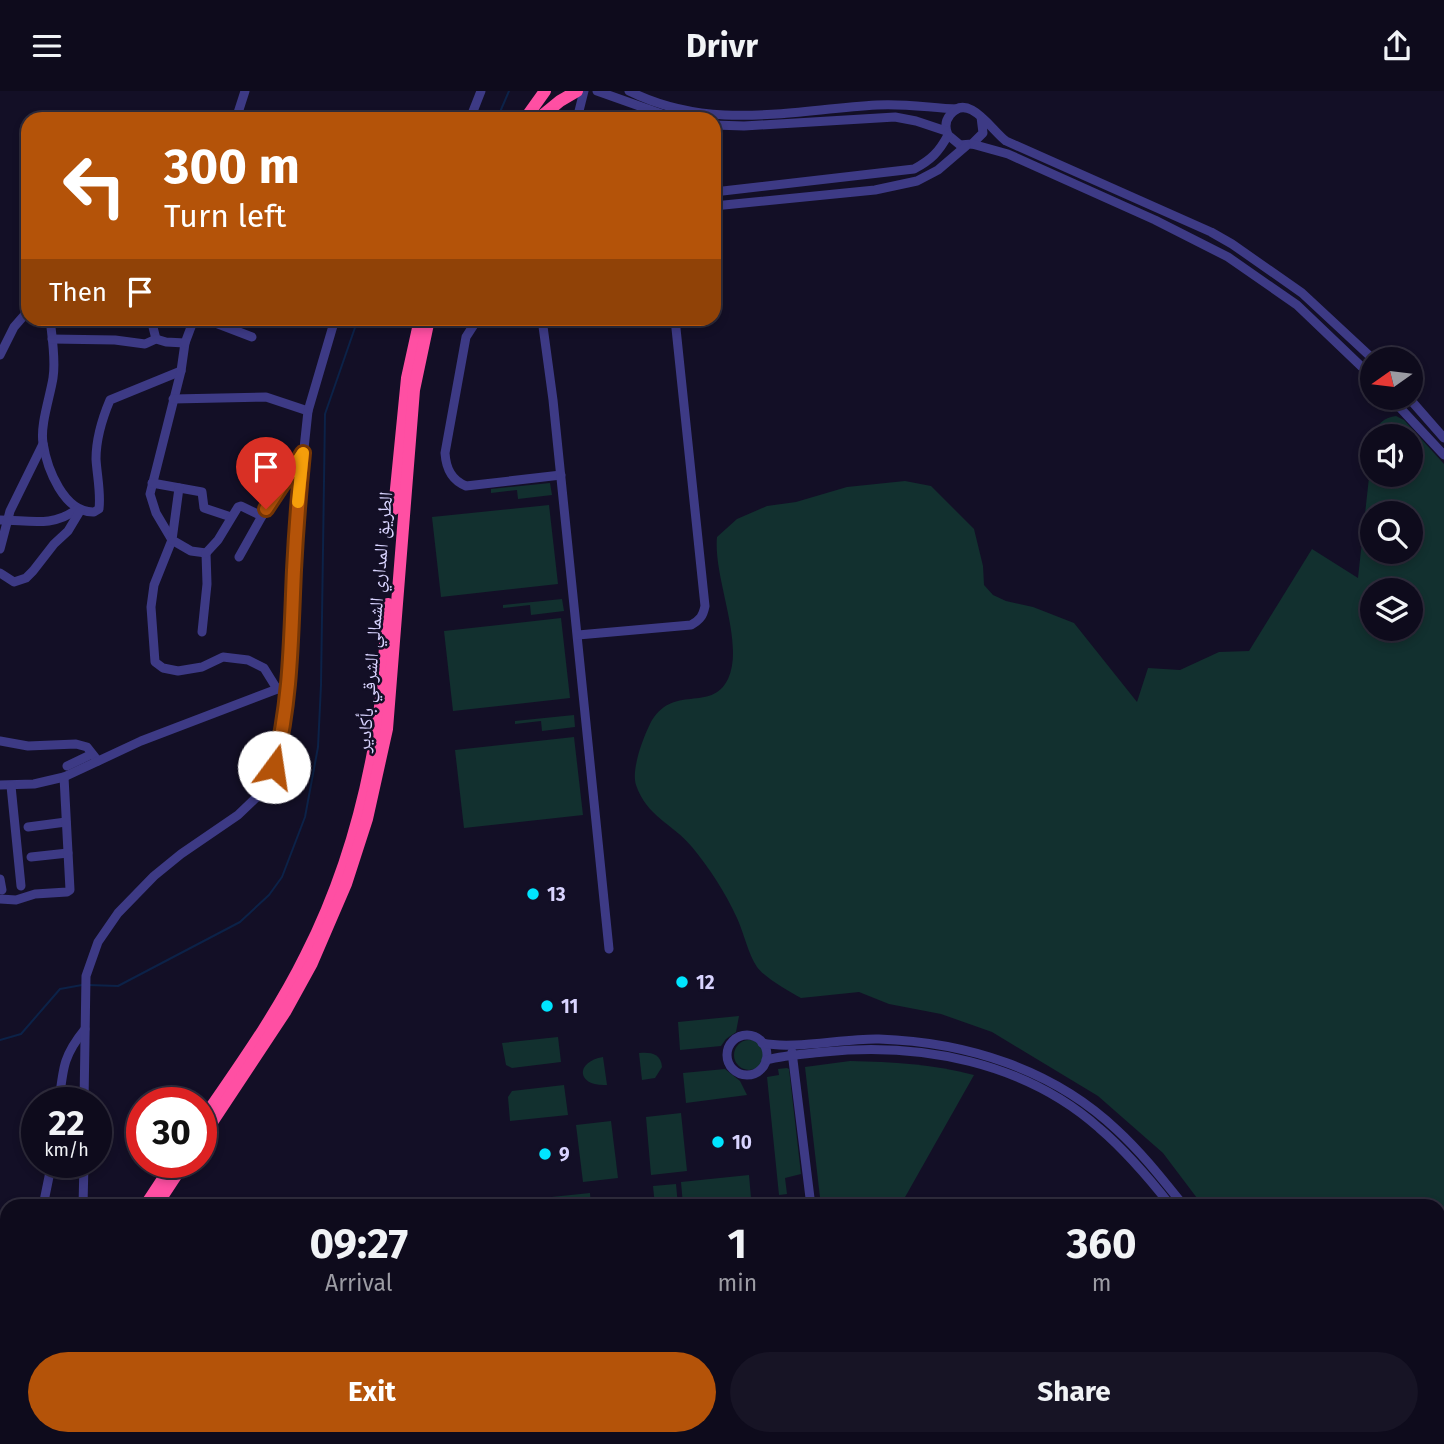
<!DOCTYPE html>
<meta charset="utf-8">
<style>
body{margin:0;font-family:"Fira Sans","Noto Naskh Arabic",sans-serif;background:#171425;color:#f1f3f6;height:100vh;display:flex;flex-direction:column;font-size:26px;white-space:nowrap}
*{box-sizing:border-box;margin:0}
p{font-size:23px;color:#9b9ba3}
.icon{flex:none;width:38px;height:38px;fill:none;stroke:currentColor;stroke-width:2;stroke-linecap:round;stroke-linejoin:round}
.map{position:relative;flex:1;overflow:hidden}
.drawer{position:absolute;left:0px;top:1108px;width:1446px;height:247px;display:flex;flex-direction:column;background:#0e0b1c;border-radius:21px 21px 0 0;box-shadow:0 4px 10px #0003,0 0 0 2px #2e2b3b}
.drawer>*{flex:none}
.hud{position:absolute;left:21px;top:21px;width:700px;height:214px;border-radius:21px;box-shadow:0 4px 10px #0003,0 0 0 2px #2e2b3b;background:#b45309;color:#fff;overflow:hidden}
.needle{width:46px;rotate:256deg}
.tools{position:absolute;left:1360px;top:256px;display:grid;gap:14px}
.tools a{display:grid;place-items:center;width:63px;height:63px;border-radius:50%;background:#0e0b1c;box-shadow:0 4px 10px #0003,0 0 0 2px #2e2b3b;font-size:35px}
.speed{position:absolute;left:21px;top:996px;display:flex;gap:14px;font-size:35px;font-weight:700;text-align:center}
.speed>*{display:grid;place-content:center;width:91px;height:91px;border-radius:50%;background:#0e0b1c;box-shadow:0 4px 10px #0003,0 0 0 2px #2e2b3b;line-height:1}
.speed small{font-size:18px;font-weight:400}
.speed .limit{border:10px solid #d22;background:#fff;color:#111}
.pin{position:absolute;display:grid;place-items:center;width:60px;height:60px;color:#fff;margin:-72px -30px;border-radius:50% 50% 50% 0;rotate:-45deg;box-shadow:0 0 7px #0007}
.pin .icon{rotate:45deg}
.me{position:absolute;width:77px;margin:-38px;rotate:14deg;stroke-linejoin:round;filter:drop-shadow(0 0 5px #0008)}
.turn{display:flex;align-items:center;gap:24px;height:147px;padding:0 28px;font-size:32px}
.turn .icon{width:91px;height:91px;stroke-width:2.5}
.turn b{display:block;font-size:49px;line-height:60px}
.then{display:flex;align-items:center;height:66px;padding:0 28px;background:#0003;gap:14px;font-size:26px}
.eta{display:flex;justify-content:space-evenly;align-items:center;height:119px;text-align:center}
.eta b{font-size:42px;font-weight:700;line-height:49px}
.button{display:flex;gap:14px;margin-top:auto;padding:14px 28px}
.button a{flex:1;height:80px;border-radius:42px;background:#b45309;color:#fff;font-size:28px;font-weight:700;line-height:80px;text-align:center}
.button a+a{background:#171425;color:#f1f3f6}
header{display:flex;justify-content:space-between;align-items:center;height:91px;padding:0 28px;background:#0e0b1c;font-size:32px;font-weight:700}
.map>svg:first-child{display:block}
.green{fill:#12302f;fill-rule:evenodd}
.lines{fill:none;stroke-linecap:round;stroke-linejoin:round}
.stream{stroke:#0c2248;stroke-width:2}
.minor{stroke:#3d3a85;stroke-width:9}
.highway{stroke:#ff4fa3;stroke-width:12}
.route-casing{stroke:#753606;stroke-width:18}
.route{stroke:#b45309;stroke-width:12}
.slow{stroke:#f59e0b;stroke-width:12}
.poi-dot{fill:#00e5ff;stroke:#130f26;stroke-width:2.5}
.labels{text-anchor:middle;stroke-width:5;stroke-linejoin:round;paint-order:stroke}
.street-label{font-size:19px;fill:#d9d4ff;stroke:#130f26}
.poi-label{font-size:19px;font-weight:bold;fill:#d9d4ff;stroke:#130f26;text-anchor:start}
</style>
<header><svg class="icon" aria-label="menu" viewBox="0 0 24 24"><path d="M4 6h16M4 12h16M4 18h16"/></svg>Drivr<svg class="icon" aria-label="share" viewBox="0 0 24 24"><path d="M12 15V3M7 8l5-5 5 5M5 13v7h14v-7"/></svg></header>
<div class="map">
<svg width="1444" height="1353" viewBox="0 0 1444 1353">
<rect width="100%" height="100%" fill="#130f26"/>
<g class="green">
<path d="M1396 325 1404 329 1444 373V1353H1416L1408 1348H1438V1115H1203L1163 1062 1098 1005 992 941 941 923 889 913 859 901 801 907C789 900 765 887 757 876 748 863 744 842 737 827 725 801 710 778 692 756 672 732 647 726 636 694 631 679 643 647 650 633 672 591 711 623 728 588 745 552 713 487 717 446L737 428 767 415 796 411 847 396 905 390 931 395 974 438 983 475 984 494 993 504 1006 510 1033 516 1074 532 1137 611 1148 577 1180 579 1219 561 1249 560 1312 458 1358 487 1372 359V383H1410V345H1374C1375 334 1385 326 1396 325ZM1372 422H1410V460H1372ZM1372 499H1410V537H1372Z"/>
<path d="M550 392 552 404 518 408 517 399 491 402V398Z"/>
<path d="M549 414 558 493 441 506 432 426Z"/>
<path d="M562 508 564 520 531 524 530 514 503 517V514Z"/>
<path d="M561 527 570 607 453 620 444 540Z"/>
<path d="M574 624 575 636 542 640 541 630 515 633V630Z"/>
<path d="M574 646 583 724 464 737 455 659Z"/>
<path d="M739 925 736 941 726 948 721 955 680 959 678 931Z"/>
<path d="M558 946 561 971 512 977 506 974 502 952Z"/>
<circle cx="749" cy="964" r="15"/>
<path d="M639 962C650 961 661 962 662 976L655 987 642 989Z"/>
<path d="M603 966 607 994C577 996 574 971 603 966Z"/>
<path d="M850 970C894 971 931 973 974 984L900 1115H821L805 976Z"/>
<path d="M787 977 789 978 801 1083 785 1087 787 1103 779 1104 767 986 779 984 778 978Z"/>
<path d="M725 978 740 990 747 1004 686 1012 683 982Z"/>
<path d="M564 994 568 1024 510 1030 508 1006 512 1000Z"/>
<path d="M681 1022 687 1080 651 1084 646 1026Z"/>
<path d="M611 1030 618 1087 583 1091 576 1034Z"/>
<path d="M749 1084 751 1107 683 1114 681 1091Z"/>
<path d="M676 1093 678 1115H655L653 1095Z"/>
<path d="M590 1102 591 1115H524L523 1109Z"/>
<path d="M554 1348H812L817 1353H548Z"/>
</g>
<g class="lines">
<g class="stream">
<path d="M497 28 509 0"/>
<path d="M88 894 118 895 240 831 269 804 282 786 305 726 318 656 321 594 325 323 358 228"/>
<path d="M0 949 21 943 60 898 82 894"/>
</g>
<g class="minor">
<path d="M597 0 676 28"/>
<path d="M629 0C711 41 790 19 877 14 903 12 931 17 957 18"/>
<path d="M981 26 983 42 972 53 960 54 948 44C945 37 945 30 950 24 968 0 992 40 1006 50L1211 141 1232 153 1302 202 1373 268"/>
<path d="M236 28 245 0"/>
<path d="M470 28 481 0"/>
<path d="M577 28 584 0"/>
<path d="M714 34 744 35 895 26 916 30 946 40"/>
<path d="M972 53 1008 63 1155 129 1228 166 1297 214 1364 278"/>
<path d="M714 101 914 78C931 69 939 61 948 44"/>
<path d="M714 115 875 99 917 90 938 79 966 55"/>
<path d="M50 228C52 246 56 269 53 287 50 306 40 334 43 352 47 378 64 422 94 421L99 418C101 401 97 385 96 368 96 347 102 328 110 309L181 280"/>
<path d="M151 228 156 248"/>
<path d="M205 228 252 246"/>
<path d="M489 228 475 232 466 246 445 362C446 377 451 389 466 395L561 384"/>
<path d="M542 228 553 309 609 858"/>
<path d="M52 248 115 249 145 253 156 248 166 251 185 252 181 280 150 403 156 422 172 449 154 494 151 516 155 571 163 577 178 580 202 576 223 566 248 569 264 577 277 598"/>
<path d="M185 252 194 228"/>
<path d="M0 264 14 236 28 220"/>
<path d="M1365 276 1364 285 1372 293"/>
<path d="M1390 306 1444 364"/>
<path d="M1408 306 1444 347"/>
<path d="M173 308 266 306 308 320"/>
<path d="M152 392 202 401 204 417 231 426"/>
<path d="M179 397 172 449 191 460 206 462 207 493 202 541"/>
<path d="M0 429C28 429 53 437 77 418"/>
<path d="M0 458 10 420 43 353"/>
<path d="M206 462 218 449 238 416 241 415 262 425 302 364"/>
<path d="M239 466 262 425"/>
<path d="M0 482 14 491 26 487 33 480 54 453 68 440 80 420"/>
<path d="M578 544 691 534C700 529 703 525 705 515L675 228"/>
<path d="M0 650 28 655 76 653 87 656 98 670"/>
<path d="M67 675 92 663"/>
<path d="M0 694 34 693 64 686 141 650 280 597"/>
<path d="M11 695 21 795"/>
<path d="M28 736 66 731"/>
<path d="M31 766 68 762"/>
<path d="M0 788 2 799"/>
<path d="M0 808 16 809 35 803 67 801 70 799 64 686"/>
<circle cx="747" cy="964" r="20"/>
<path d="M762 952C793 959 845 947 879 948 966 951 1053 978 1117 1039 1142 1062 1163 1089 1184 1115"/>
<path d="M792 961 811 1115"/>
<path d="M766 969C785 964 805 963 824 961 920 951 1025 971 1099 1037 1126 1060 1149 1087 1171 1115"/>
<path d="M59 1012C63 977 63 965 85 938"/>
<path d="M84 1012 86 885 98 851 118 822 154 785 181 763 238 724 262 701 274 676 281 648 291 556 297 423 308 320 335 228"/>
<path d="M43 1115 52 1071"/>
<path d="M83 1115 84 1071"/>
<path d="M0 1197 7 1188"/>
<path d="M76 1348V1353"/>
<path d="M975 1348 977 1353"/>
<path d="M1355 1348 1360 1353"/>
<path d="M1371 1348 1375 1353"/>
</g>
<g class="highway">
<path d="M525 28 545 0"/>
<path d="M538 28 560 10 577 0"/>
<path d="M394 418 407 287 420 228"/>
<path d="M201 1031C238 977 277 923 306 864 338 801 360 731 373 661 383 612 384 562 388 513"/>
<path d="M201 1048 285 921 312 872 346 793 367 728 387 638 414 299 429 228"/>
<path d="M145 1115 174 1071"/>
<path d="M156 1115 185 1071"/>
<path d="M0 1324 7 1313"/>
<path d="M0 1345 7 1334"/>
</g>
</g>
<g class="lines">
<defs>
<path id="route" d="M266 418 303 362C299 401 296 440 294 479 291 545 291 612 274 676"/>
</defs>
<use href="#route" class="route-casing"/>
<use href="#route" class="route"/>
<path class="slow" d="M288 385 303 362 298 411"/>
</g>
<g class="poi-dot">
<circle cx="533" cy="803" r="7"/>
<circle cx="682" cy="891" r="7"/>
<circle cx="547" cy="915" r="7"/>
<circle cx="718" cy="1051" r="7"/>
<circle cx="545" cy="1063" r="7"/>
</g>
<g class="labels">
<g class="street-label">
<text transform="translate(374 531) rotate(-85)" y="7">الطريق المداري الشمالي الشرقي بأكادير</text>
</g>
<g class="poi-label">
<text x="547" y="810">13</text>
<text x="696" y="898">12</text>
<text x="561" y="922">11</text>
<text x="732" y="1058">10</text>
<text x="559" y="1070">9</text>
</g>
</g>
</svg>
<div class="tools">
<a><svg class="needle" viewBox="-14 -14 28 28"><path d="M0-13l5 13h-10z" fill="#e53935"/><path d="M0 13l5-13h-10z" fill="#9b9ba3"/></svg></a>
<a><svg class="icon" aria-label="sound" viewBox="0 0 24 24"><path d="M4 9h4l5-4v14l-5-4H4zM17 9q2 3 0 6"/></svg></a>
<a><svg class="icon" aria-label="search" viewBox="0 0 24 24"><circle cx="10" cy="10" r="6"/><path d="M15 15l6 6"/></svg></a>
<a><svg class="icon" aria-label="layers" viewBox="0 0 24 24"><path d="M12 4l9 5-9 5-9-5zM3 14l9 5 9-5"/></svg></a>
</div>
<div class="speed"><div>22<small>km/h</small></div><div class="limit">30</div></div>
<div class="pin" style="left:266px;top:418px;background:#d93025"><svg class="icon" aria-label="arrive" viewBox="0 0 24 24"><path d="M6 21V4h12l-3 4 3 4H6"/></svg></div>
<svg class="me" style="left:274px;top:676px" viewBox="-20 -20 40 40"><circle r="19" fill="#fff"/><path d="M0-13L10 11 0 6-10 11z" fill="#b45309"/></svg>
<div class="hud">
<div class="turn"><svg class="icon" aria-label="left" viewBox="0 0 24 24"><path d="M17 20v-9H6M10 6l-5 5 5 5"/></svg><div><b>300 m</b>Turn left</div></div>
<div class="then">Then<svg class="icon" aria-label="arrive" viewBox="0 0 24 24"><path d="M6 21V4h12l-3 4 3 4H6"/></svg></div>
</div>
<section class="drawer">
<div class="eta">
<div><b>09:27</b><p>Arrival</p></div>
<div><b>1</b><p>min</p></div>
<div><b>360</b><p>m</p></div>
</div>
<div class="button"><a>Exit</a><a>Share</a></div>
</section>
</div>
